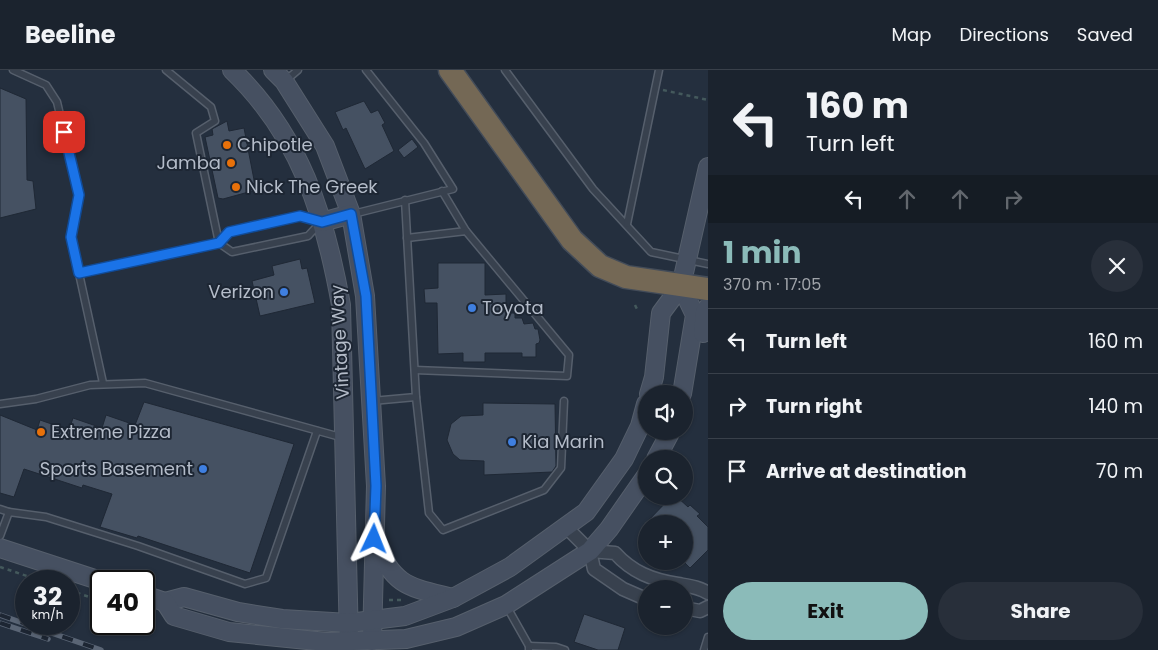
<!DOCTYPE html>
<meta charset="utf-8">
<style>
body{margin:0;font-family:Poppins,sans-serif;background:#282f3a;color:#f1f3f6;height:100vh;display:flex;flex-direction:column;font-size:19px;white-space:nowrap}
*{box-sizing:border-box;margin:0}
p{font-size:16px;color:#a0a4aa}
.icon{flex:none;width:28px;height:28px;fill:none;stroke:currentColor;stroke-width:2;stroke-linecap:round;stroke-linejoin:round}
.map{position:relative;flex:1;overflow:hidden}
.sheet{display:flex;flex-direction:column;background:#1b232e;width:450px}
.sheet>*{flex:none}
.banner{background:#1b232e;color:#f1f3f6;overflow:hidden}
.fabs{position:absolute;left:638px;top:315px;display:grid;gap:10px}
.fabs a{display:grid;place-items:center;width:55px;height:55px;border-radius:50%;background:#1b232e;box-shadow:0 1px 4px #0004,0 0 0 1px #39404a;font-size:25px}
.speed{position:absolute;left:15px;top:500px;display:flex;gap:10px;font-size:25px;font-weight:700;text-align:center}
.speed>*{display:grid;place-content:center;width:65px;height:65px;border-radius:50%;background:#1b232e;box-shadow:0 1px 4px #0004,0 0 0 1px #39404a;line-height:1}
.speed small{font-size:12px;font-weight:400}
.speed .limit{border:2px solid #111;border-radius:8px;background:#fff;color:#111}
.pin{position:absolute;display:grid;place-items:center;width:42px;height:42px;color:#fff;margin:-21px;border-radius:10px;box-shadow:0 2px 8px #0006}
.me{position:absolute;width:55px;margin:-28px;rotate:2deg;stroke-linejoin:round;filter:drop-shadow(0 0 4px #0008)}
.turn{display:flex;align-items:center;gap:18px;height:105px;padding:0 15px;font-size:22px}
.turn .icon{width:65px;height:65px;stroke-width:2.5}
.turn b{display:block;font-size:35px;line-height:42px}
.lanes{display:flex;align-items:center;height:48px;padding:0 15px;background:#0003;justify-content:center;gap:25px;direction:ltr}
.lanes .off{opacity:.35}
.round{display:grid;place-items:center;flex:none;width:52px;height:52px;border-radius:26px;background:#282f3a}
.headline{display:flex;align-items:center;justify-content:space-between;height:85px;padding:0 15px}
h1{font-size:30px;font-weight:700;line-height:38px;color:#8bbbb9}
.primary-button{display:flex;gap:10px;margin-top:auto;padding:10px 15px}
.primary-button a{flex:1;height:58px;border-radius:30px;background:#8bbbb9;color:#111;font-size:20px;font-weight:700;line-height:58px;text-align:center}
.primary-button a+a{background:#282f3a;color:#f1f3f6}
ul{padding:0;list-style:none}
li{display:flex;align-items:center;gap:15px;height:65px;padding:0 15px;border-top:1px solid #39404a}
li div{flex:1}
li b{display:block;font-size:19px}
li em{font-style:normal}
header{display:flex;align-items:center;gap:30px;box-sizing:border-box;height:70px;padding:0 25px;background:#1b232e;border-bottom:1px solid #39404a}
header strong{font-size:24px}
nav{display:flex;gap:28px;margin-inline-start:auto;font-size:18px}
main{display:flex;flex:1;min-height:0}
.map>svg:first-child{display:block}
.building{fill:#455162;stroke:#1f2835}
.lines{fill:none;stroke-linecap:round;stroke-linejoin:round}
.lane-casing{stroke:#565f6c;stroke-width:9}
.street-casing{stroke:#565f6c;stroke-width:15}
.secondary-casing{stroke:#565f6c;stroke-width:20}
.highway-casing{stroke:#434c59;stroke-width:25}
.path{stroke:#44595c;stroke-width:2.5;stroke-dasharray:4 4;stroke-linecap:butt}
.lane{stroke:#38414e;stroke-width:6}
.street{stroke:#38414e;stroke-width:12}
.secondary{stroke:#465061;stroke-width:18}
.highway{stroke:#746855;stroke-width:22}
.rail-casing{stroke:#5a6575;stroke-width:5.5}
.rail{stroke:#1d2633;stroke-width:4;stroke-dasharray:11;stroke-linecap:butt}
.route-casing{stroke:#114b97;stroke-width:12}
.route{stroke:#1a73e8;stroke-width:9}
.food-dot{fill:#e8710a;stroke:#1d2633;stroke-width:2}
.shop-dot{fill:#3f7fe0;stroke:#1d2633;stroke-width:2}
.labels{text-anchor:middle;stroke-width:4;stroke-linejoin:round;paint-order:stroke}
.poi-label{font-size:18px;fill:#b4bcc9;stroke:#1d2633;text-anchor:start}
.street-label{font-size:18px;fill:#b4bcc9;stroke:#1d2633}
</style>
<header>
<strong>Beeline</strong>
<nav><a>Map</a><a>Directions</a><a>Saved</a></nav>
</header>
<main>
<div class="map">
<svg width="708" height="580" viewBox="0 0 708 580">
<rect width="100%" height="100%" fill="#242f3e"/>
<g class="building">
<path d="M0 18 26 29 27 110 33 111 36 139 0 148Z"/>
<path d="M364 31 371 43 378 40 385 53 382 55 394 81 365 99 346 58 343 60 335 42Z"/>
<path d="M227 51 229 61 244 58 256 120 223 129 218 128 205 67 213 65 212 59Z"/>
<path d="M412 69 418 77 404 88 398 80Z"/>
<path d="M300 189 302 199 307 198 315 233 260 246 252 211 274 205 272 196Z"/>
<path d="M438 193H485V225L506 224V243H515V248H522L524 254 533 253 535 259H538L540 270 539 273 536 274V287H522V283H485V292H463V283L438 284 437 233H425L424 219 438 218Z"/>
<path d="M144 332 294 374 250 503 138 466 137 468 100 457 112 424 83 415 82 418 24 399 14 427 0 423V345L37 360 40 350 69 360 73 348 102 358 106 345 135 355Z"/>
<path d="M483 333 555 334 556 396 552 402 484 405V391L460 390 453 384 447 370 451 354 461 346 483 345Z"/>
<path d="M672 426H676L688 437 690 435 700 444 697 446 708 457V480L690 498 684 492V454H645Z"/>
<path d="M584 544 625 558 618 580H598L574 572Z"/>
</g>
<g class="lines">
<defs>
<g id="lane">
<path d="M13 0 46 15 57 32 79 125 71 167 103 313"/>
<path d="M166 0 211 37 215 51 196 63 219 173 232 182 308 166 319 154"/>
<path d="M505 0 593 119 651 182 708 194"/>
<path d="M285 11 298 0"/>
<path d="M442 121 466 161"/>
<path d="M353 144 453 119 424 73 366 0"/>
<path d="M627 154 659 0"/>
<path d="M407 168 466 161 569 285 567 306 415 300"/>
<path d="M79 203 219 173 229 162 299 146 320 151"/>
<path d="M416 327 429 443 443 460 544 420 561 398 564 331"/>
<path d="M372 331 416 327 405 130"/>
<path d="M0 334 36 329 90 315 145 313 344 368"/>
<path d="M0 439 9 442"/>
<path d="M0 466 9 442 46 447 138 476 245 514 266 508 317 361"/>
<path d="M507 537 529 576V580"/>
<path d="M529 576 556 577 565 580"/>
<path d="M704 580 708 567"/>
</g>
<g id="street">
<path d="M567 458 590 481 594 499 623 519 646 529"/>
<path d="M590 481 615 483C632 502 652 510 678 514 689 516 699 517 708 523"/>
<path d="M684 538 700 541 708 537"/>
</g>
<g id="secondary">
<path d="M232 0C300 65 325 145 341 235L349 572"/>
<path d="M273 0 284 11 325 76 351 144 365 226 376 416 372 571"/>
<path d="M322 152 351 144"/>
<path d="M681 216 695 245 682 324"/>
<path d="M703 263 705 242 708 237"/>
<path d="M649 324 654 307 661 243 681 216 708 97"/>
<path d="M656 389 671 361"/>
<path d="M375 472C394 517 409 517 453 528"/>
<path d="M0 478 101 511"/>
<path d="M144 525 165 532 184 527 238 542 282 549 349 553 405 546 453 528 510 497 586 442 624 389 640 356 646 334"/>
<path d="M165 532 174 546 229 562 326 572 406 569 456 557 506 535 590 481 609 459 646 406"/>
</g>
<path id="highway" d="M450 0 572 170 600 196 626 207 708 219"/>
</defs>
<use href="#lane" class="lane-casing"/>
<use href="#street" class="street-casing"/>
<use href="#secondary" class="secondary-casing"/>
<use href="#highway" class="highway-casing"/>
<g class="path">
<path d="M663 20 708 30"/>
<path d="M635 235 637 239"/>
<path d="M0 497 42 511"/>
<path d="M69 520 101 531"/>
<path d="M389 530H403"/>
<path d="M144 545 159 550"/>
</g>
<use href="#lane" class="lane"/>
<use href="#street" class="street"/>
<use href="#secondary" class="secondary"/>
<use href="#highway" class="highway"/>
<defs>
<g id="rail">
<path d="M0 545 101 580"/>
<path d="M0 553 48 569"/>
</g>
</defs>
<use href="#rail" class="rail-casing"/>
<use href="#rail" class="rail"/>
</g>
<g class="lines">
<defs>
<path id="route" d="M64 62 79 125 71 167 79 203 219 173 229 162 300 146 322 152 351 144 366 226 376 416 374 469"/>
</defs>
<use href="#route" class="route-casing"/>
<use href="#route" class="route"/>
</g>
<g class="food-dot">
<circle cx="227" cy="75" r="5"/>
<circle cx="231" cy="93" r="5"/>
<circle cx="236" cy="117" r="5"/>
<circle cx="41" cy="362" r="5"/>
</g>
<g class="shop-dot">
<circle cx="284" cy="222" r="5"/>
<circle cx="472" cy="238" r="5"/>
<circle cx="512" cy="372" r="5"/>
<circle cx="203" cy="399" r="5"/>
</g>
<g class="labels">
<g class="poi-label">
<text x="237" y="81">Chipotle</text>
<text x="221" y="99" text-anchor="end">Jamba</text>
<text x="246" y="123">Nick The Greek</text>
<text x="274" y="228" text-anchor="end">Verizon</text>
<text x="482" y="244">Toyota</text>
<text x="51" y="368">Extreme Pizza</text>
<text x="522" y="378">Kia Marin</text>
<text x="193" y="405" text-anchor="end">Sports Basement</text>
</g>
<g class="street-label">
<text transform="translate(340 272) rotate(-93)" y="6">Vintage Way</text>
</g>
</g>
</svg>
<div class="fabs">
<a><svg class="icon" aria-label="sound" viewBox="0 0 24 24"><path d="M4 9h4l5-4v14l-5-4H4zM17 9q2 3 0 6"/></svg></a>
<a><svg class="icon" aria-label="search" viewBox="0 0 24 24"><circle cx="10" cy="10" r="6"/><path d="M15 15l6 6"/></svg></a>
<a>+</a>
<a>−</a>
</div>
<div class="speed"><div>32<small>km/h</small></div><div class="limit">40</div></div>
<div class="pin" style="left:64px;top:62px;background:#d93025"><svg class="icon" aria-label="arrive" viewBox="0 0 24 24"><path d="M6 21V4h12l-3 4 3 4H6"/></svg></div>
<svg class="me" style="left:374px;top:469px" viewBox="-20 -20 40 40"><path d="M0-17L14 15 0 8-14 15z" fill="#1a73e8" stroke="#fff" stroke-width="4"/></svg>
</div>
<section class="sheet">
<div class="banner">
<div class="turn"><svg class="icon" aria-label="left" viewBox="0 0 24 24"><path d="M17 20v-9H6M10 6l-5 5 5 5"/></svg><div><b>160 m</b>Turn left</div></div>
<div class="lanes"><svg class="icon" aria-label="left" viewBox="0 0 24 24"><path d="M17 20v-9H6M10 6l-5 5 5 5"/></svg><svg class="icon off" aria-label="ahead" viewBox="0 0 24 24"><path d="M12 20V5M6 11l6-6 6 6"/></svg><svg class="icon off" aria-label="ahead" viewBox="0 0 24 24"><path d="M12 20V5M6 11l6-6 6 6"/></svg><svg class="icon off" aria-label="right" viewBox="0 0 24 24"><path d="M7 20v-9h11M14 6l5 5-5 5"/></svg></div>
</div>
<div class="headline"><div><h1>1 min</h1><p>370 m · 17:05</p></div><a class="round"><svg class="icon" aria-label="close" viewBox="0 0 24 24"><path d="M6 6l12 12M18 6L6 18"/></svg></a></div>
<ul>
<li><svg class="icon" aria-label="left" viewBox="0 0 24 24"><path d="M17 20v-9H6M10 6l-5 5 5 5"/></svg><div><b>Turn left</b></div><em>160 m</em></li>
<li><svg class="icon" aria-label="right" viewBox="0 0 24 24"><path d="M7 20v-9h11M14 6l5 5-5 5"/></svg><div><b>Turn right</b></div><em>140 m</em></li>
<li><svg class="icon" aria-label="arrive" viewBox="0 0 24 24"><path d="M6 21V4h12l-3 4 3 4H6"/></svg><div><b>Arrive at destination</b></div><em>70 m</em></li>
</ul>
<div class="primary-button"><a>Exit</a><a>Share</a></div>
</section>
</main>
